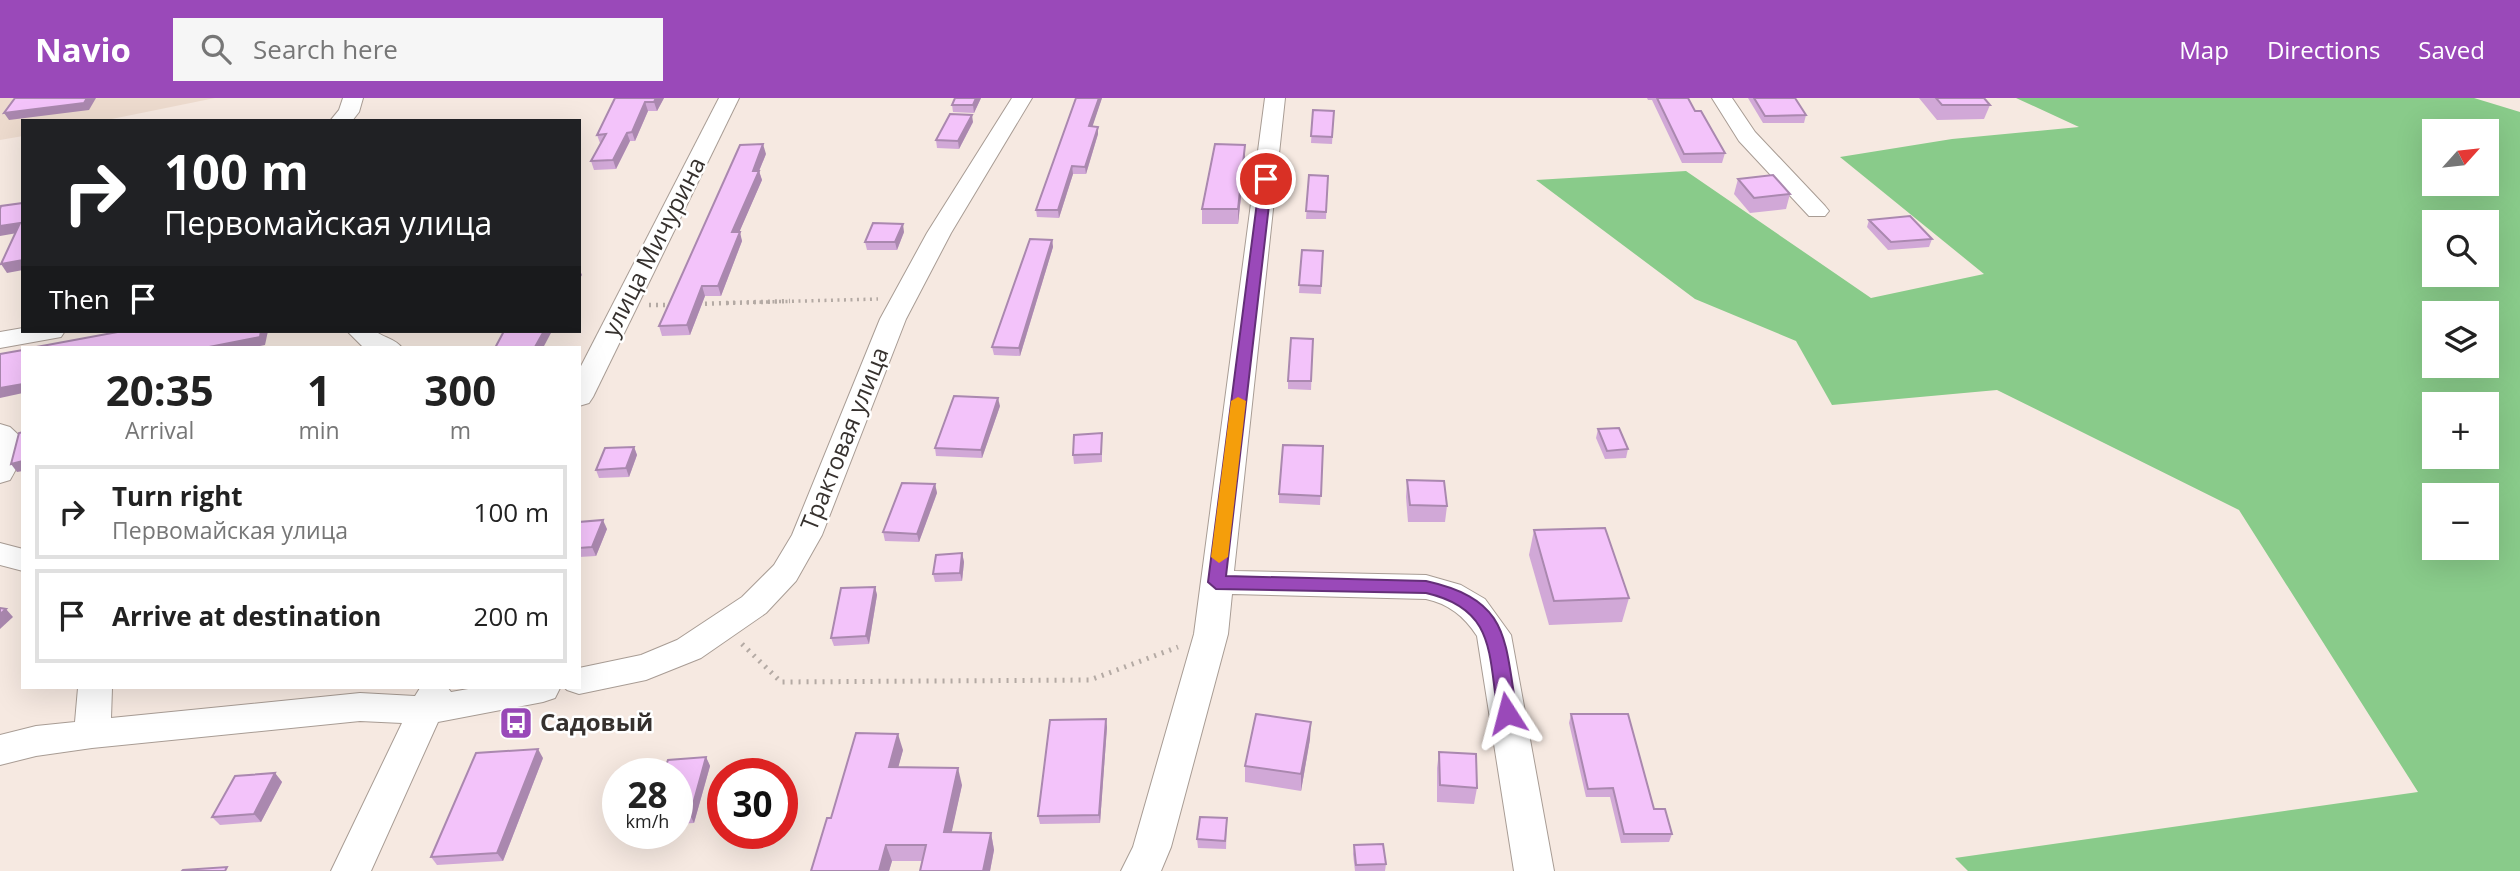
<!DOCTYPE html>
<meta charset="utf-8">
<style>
body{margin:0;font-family:"Open Sans",sans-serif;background:#f6f6f6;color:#222;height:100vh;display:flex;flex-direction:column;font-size:26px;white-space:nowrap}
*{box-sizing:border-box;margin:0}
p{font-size:23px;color:#767676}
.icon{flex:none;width:38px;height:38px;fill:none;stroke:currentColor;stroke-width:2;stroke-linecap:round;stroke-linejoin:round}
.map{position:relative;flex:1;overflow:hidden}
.panel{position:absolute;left:21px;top:248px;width:560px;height:343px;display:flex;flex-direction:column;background:#fff;border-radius:0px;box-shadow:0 7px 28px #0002}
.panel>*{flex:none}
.hud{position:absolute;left:21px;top:21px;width:560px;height:214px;border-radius:0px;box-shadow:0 7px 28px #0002;background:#202124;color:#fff;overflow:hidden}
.needle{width:46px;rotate:63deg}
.buttons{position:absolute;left:2422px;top:21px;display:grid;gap:14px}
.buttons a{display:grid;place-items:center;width:77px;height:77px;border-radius:0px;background:#fff;box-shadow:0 7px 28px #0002;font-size:35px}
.speed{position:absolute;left:602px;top:660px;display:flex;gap:14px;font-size:35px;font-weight:700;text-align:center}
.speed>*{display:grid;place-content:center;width:91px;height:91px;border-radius:50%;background:#fff;box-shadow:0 7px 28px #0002;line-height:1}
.speed small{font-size:18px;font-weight:400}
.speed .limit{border:10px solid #d22;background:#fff;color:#111}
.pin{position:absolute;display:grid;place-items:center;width:60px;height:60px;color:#fff;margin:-30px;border:4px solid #fff;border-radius:50%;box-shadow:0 2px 7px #0007}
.me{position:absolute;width:77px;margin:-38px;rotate:351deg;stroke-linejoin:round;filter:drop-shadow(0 0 5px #0008)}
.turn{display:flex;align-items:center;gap:24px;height:147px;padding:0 28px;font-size:32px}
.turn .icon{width:91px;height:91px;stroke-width:2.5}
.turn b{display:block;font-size:49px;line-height:60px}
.then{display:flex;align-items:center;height:66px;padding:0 28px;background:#0003;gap:14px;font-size:26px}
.eta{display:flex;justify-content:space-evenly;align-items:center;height:119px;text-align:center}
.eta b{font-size:42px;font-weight:700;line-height:49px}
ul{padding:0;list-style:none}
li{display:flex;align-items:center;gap:21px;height:94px;margin:0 14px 10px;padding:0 14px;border:4px solid #e0e0e0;border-radius:0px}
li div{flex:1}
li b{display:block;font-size:26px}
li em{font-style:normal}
header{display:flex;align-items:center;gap:42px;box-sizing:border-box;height:98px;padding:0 35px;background:#9a49b9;color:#fff}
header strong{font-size:33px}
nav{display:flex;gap:38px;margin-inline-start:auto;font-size:24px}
.search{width:490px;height:63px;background:#f6f6f6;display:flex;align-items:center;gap:18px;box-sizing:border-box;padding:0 24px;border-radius:0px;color:#767676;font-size:26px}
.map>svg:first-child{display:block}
.built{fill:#eddbce}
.forest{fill:#89cb8a;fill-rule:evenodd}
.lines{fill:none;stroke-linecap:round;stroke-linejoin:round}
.minor-casing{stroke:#a89c94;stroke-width:2}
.path-far2{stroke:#b4aaa4;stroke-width:3.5;stroke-dasharray:2 4.5;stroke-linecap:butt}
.path-far1{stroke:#b4aaa4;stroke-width:4.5;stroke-dasharray:2 5;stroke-linecap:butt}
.path{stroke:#b4aaa4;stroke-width:5;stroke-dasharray:2 6;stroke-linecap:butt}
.minor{fill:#fff;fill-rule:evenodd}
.wall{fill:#d1a8d7}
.shaded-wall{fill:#aa88af}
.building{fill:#f3c3fa;stroke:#aa88af;stroke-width:2}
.route{fill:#9a49b9;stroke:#642f78;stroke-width:2}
.slow{fill:#f59e0b}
.labels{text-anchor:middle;stroke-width:5;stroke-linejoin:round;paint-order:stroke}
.street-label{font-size:24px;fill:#36312e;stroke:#fff}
.poi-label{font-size:24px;font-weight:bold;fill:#36312e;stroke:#fff;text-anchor:start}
</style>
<header>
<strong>Navio</strong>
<div class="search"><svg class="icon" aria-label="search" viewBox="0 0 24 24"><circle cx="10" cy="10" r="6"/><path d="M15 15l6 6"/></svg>Search here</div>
<nav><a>Map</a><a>Directions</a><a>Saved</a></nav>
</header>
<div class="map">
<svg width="2520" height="773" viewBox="0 0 2520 773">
<rect width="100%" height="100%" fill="#f6e9e1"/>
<path class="built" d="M0 0H215L102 23H23V38L0 42Z"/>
<path class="forest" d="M2016 0H2474L2520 14V773H1968L1955 760 2418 694 2239 412 1997 292 1832 307 1796 243 1695 201 1536 82 1686 73 1871 200 1984 176 1840 59 1952 41 2079 29ZM2434 33H2487V86H2434ZM2487 124V177H2434V124ZM2487 215V268H2434V215ZM2434 306H2487V359H2434ZM2434 397H2487V450H2434Z"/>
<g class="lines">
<defs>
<g id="minor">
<path d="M343 0H363L359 14 352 23H330L339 12Z"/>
<path d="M719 0H739L593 299 589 305 579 308V272Z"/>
<path d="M1012 0H1032L951 135 906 221 822 437 796 483 766 515 701 560 646 582 579 596 567 592 565 590H579V570L641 557 677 542 742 499 774 467 792 437 880 221 927 135Z"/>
<path d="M1265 0H1285L1234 473 1426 477 1461 487 1485 501 1511 537 1554 773H1514L1477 538C1464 518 1449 506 1426 501L1232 496 1228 536 1171 749 1161 773H1121L1133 749 1194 536Z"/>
<path d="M1712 0H1732L1755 34 1825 108 1829 113 1825 118H1809L1739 43Z"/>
<path d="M23 230V233H65L61 239 0 250V234Z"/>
<path d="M347 233H375C384 240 396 241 402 250H364Z"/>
<path d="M0 326 10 329 23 341C23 356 18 369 10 382L0 385Z"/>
<path d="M0 445 23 451V473L0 467Z"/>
<path d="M78 590H112L111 620 360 595 415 598 420 590H448L451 594 474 590H560L555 600 543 604 438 624 371 773H331L402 625 360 623 92 650 36 658 0 667V637L36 628 75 624Z"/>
</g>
</defs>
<use href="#minor" class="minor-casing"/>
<path class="path-far2" d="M727 205 878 201"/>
<g class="path-far1">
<path d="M698 206 790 203"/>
<path d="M649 207H672"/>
</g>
<path class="path" d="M742 546 781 584 1090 582 1178 549"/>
<use href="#minor" class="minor"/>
</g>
<g class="wall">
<path d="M615 0H664L657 13H648L635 43H630L616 71 594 72 591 63 601 45H600L597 37Z"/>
<path d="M981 0 974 15 953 14 952 7Z"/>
<path d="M1076 0H1102L1092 28 1098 36 1086 76H1073L1059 120 1037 119 1036 112Z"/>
<path d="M1647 0H1688L1695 13 1725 55 1722 65H1682L1652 2H1648Z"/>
<path d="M1748 0H1795L1806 17 1804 25H1763Z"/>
<path d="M1919 0H1984L1990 7 1984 21 1937 22Z"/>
<path d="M1313 12 1334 13 1332 46 1311 45Z"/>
<path d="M973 24 959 51 937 50 936 42Z"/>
<path d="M766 56 759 73 762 82 739 134 742 143 721 198H705L690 237 662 238 659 228Z"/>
<path d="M1245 62 1238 126H1202V111Z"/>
<path d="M1309 77 1328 78 1326 121H1306Z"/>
<path d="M1738 81 1790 96 1786 111 1750 115 1734 96Z"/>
<path d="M1869 122 1932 141 1929 149 1888 152 1867 129Z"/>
<path d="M904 134 897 152H867L865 144Z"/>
<path d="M1052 142 1053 149 1020 258 994 257 992 249Z"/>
<path d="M1302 152 1323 153 1321 196 1299 195Z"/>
<path d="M1313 241 1311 292 1288 291V283Z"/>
<path d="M1000 308 982 360 936 358 935 350Z"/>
<path d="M1598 331 1628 351 1626 360 1605 361 1596 340Z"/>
<path d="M1102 335V364L1074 366 1073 357Z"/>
<path d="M1323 348 1320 407 1279 405V396Z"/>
<path d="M634 349 637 357 629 379 599 380 596 372Z"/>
<path d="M1407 382 1447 408 1445 424H1408L1406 399Z"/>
<path d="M935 386 937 395 919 444 885 443 883 434Z"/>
<path d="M579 424 607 431 596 458 579 459Z"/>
<path d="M1534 432 1629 500 1622 524 1549 527 1529 457Z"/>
<path d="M962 455 964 464 962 483 935 484 933 476Z"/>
<path d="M875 489 877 497 869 546 834 548 831 540Z"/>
<path d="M1571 616 1654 711 1672 736 1669 744 1621 745 1610 699H1586L1569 625Z"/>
<path d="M1107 629 1100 725 1040 726 1038 718Z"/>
<path d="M1310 641 1301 693 1245 684V668Z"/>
<path d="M903 652 898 669 962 687 951 735H991L994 752 990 773H920L922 763H892L889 773H811L831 720Z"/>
<path d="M1439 654 1477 690 1474 706 1437 704V670Z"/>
<path d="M706 659 710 668 694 725 677 726V676Z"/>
<path d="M543 660 503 763 437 767 431 759Z"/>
<path d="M275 675 282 684 261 724 220 727 212 719Z"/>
<path d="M1227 720 1226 751 1198 750 1197 741Z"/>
<path d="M1354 747 1386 766 1385 773H1355L1353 756Z"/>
</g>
<g class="shaded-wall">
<path d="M87 0H96L89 12 9 22 4 15Z"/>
<path d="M656 0H664L657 13 654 4Z"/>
<path d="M976 0H981L974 15 973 7Z"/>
<path d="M1099 0H1102L1090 36 1089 28Z"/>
<path d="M645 4 648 13 635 43 632 34Z"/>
<path d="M972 17 973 24 959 51 958 43Z"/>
<path d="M1098 29V36L1086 76 1085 69Z"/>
<path d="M627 35 630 43 616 71 613 62Z"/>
<path d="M763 46 766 56 759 73 762 82 735 144 732 134 753 73Z"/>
<path d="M1245 47V62L1238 126V111Z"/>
<path d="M1072 68 1073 76 1059 120 1058 112Z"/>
<path d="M20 125 23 134 0 138V128Z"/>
<path d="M903 126 904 134 897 152 895 144Z"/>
<path d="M740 134 742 143 721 198 718 188Z"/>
<path d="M1052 142 1053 149 1020 258 1019 250Z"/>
<path d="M23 162V172L7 175 1 166Z"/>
<path d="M579 170 582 177 579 182Z"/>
<path d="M702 188 705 198 690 237 687 227Z"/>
<path d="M261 233H268L265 247 250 250H204Z"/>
<path d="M544 233H552L543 250H536L535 249Z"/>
<path d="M23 286V295L0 300V290Z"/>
<path d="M998 300 1000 308 982 360 981 352Z"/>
<path d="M634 349 637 357 629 379 626 370Z"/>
<path d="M23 363V373L17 374 11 366Z"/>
<path d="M935 386 937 395 919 444 917 436Z"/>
<path d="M603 422 607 431 596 458 592 449Z"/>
<path d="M962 455 964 464 962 483 960 475Z"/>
<path d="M875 489 877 497 869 546 866 538Z"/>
<path d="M6 511 13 519 0 531V516Z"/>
<path d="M1106 621 1107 629 1100 725 1099 717Z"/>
<path d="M1311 624 1310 641 1301 693V676Z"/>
<path d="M898 636 903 652 894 685 889 669Z"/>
<path d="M538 651 543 660 503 763 497 755Z"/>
<path d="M706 659 710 668 694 725 690 717Z"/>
<path d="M958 670 962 687 948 751 944 734Z"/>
<path d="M275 675 282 684 261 724 254 716Z"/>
<path d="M991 735 994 752 990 773H983Z"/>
<path d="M886 747 892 763 889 773H879Z"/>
</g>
<g class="building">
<path d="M15 0H87L84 5 4 15Z"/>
<path d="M615 0H656L654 4H645L632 34 627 35 613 62 591 63 606 36 597 37Z"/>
<path d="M955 0H976L973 7H952Z"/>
<path d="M1076 0H1099L1089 28 1098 29 1085 69 1072 68 1058 112H1036Z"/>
<path d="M1657 0H1688L1695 13H1701L1725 55 1684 56Z"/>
<path d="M1754 0H1795L1806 17 1765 18Z"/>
<path d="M1936 0H1984L1990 7H1942Z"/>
<path d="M1313 12 1334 13 1332 39 1311 38Z"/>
<path d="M950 16 972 17 958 43 936 42Z"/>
<path d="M763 46 753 73H759L732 134H740L718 188H702L687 227 659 228 740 47Z"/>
<path d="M1215 46 1245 47 1238 111H1202Z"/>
<path d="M1309 77 1328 78 1326 114 1306 113Z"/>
<path d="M1773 77 1790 96 1754 100 1738 81Z"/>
<path d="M23 105V162L1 166 20 125 0 128V111L1 108Z"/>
<path d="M1910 118 1932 141 1891 144 1869 122Z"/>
<path d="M873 125 903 126 895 144H865Z"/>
<path d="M1030 141 1052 142 1019 250 992 249Z"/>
<path d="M1302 152 1323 153 1321 188 1299 187Z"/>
<path d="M123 233H261L260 239 204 250H31Z"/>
<path d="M504 233H544L535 249 495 250Z"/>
<path d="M1291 240 1313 241 1311 283H1288Z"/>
<path d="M23 252V286L0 290V256Z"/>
<path d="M954 298 998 300 981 352 935 350Z"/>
<path d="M1619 330 1628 351 1607 353 1598 331Z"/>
<path d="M23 334V363L11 366 19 335Z"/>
<path d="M1102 335 1101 356 1073 357 1074 337Z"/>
<path d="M1283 347 1323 348 1321 398 1279 396Z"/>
<path d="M634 349 626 370 596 372 605 350Z"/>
<path d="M1407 382 1444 383 1447 408 1410 407Z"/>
<path d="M902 385 935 386 917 436 883 434Z"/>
<path d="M603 422 592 449 579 450V424Z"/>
<path d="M1605 430 1629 500 1554 503 1534 432Z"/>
<path d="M962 455 960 475 933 476 936 457Z"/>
<path d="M875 489 866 538 831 540 841 490Z"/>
<path d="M0 510 6 511 0 516Z"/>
<path d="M1256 616 1311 624 1301 676 1245 668Z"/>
<path d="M1571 616H1628L1654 711H1665L1672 736H1624L1613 690 1588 691Z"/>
<path d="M1106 621 1099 717 1038 718 1050 622Z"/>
<path d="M856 635 898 636 889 669 958 670 944 734 991 735 983 773H920L926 747H886L879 773H811L827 720H831Z"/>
<path d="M538 651 497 755 431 759 476 655Z"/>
<path d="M1439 654 1476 656 1477 690 1440 687Z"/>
<path d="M706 659 690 717 677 718V676H663L668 662Z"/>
<path d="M275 675 254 716 212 719 235 678Z"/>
<path d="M1200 719 1227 720 1225 743 1197 741Z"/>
<path d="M1383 746 1386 766 1356 767 1354 747Z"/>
<path d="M227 769 225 773H182L183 772Z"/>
</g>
<path class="route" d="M1266 77 1272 81 1226 478 1426 483C1511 502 1504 541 1517 615L1514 621 1507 623 1501 621 1498 615C1488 556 1496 511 1426 495L1216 491 1208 484 1260 81Z"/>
<path class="slow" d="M1238 299 1246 303 1228 459 1219 465 1211 459 1231 303Z"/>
<defs>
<symbol id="bus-square" viewBox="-11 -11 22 22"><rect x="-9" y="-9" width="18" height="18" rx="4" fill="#9a49b9" stroke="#fff"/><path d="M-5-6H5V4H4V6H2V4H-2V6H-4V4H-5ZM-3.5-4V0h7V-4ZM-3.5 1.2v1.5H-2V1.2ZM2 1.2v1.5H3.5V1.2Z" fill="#fff"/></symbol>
</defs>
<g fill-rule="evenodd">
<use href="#bus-square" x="497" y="606" width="38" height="38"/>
</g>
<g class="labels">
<g class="street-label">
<text transform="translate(654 149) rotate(-63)" y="8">улица Мичурина</text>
<text transform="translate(845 341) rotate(-68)" y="8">Трактовая улица</text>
</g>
<g class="poi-label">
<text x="540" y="633">Садовый</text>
</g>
</g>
</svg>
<div class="buttons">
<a><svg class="needle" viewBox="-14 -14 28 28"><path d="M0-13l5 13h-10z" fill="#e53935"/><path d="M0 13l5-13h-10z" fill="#767676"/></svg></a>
<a><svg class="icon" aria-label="search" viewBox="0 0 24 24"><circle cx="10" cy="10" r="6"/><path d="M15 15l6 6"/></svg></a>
<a><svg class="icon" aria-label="layers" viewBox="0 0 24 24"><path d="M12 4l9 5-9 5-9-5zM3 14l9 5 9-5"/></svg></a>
<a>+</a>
<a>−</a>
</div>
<div class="speed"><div>28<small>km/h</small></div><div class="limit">30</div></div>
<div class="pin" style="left:1266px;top:81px;background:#d93025"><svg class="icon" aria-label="arrive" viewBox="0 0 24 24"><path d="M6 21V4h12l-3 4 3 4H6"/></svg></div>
<svg class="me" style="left:1507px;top:615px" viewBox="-20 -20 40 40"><path d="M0-17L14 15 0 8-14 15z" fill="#9a49b9" stroke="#fff" stroke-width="4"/></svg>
<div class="hud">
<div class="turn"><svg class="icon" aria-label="right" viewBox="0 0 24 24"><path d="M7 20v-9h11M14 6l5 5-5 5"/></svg><div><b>100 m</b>Первомайская улица</div></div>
<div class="then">Then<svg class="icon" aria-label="arrive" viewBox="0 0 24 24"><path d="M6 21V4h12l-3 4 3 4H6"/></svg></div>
</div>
<section class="panel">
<div class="eta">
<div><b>20:35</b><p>Arrival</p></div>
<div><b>1</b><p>min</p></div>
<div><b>300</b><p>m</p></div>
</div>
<ul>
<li><svg class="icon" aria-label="right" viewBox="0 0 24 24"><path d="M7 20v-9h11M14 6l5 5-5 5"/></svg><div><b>Turn right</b><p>Первомайская улица</p></div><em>100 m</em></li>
<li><svg class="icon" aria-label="arrive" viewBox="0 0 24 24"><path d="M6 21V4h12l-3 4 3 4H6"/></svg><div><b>Arrive at destination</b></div><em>200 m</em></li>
</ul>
</section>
</div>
